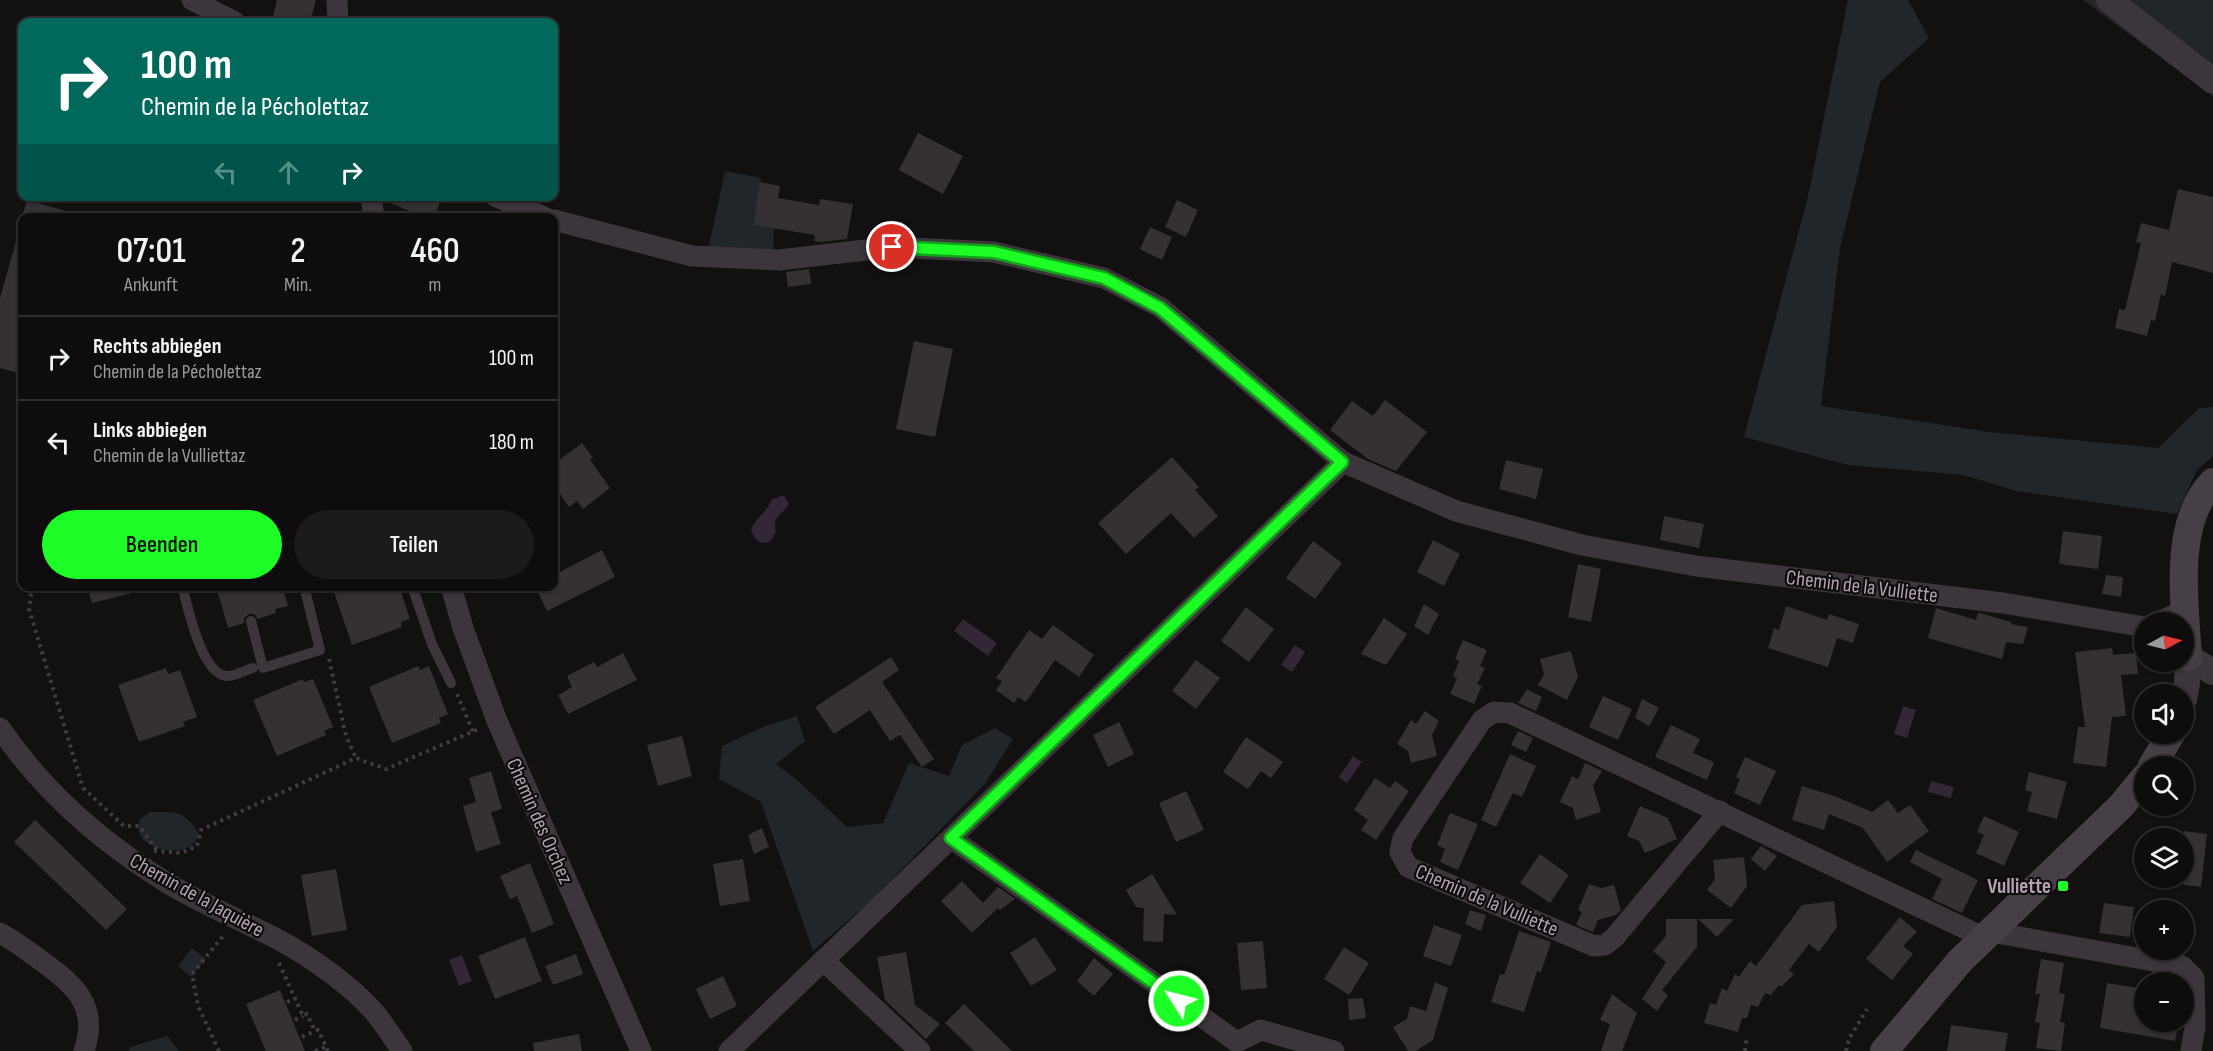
<!DOCTYPE html>
<html lang="de">
<meta charset="utf-8">
<style>
body{margin:0;font-family:"Sofia Sans Condensed",sans-serif;background:#1c1a1b;color:#f1f3f6;height:100vh;display:flex;flex-direction:column;font-size:22px;white-space:nowrap}
*{box-sizing:border-box;margin:0}
p{font-size:20px;color:#9b9b9d}
.icon{flex:none;width:33px;height:33px;fill:none;stroke:currentColor;stroke-width:2;stroke-linecap:round;stroke-linejoin:round}
.map{position:relative;flex:1;overflow:hidden}
.panel{position:absolute;left:18px;top:213px;width:540px;height:378px;display:flex;flex-direction:column;background:#0e0c0d;border-radius:12px;box-shadow:0 2px 4px #0004,0 0 0 2px #2e2c2e}
.panel>*{flex:none}
.top-card{position:absolute;left:18px;top:18px;width:540px;height:183px;border-radius:12px;box-shadow:0 2px 4px #0004,0 0 0 2px #2e2c2e;background:#00695c;color:#fff;overflow:hidden}
.needle{width:39px;rotate:83deg}
.buttons{position:absolute;left:2134px;top:612px;display:grid;gap:12px}
.buttons a{display:grid;place-items:center;width:60px;height:60px;border-radius:50%;background:#0e0c0d;box-shadow:0 2px 4px #0004,0 0 0 2px #2e2c2e;font-size:30px}
.pin{position:absolute;display:grid;place-items:center;width:51px;height:51px;color:#fff;margin:-26px;border:3px solid #fff;border-radius:50%;box-shadow:0 2px 6px #0007}
.me{position:absolute;width:66px;margin:-33px;rotate:306deg;stroke-linejoin:round;filter:drop-shadow(0 0 4px #0008)}
.turn{display:flex;align-items:center;gap:21px;height:126px;padding:0 24px;font-size:27px}
.turn .icon{width:78px;height:78px;stroke-width:2.5}
.turn b{display:block;font-size:42px;line-height:51px}
.lanes{display:flex;align-items:center;height:57px;padding:0 24px;background:#0003;justify-content:center;gap:30px;direction:ltr}
.lanes .off{opacity:.35}
.eta{display:flex;justify-content:space-evenly;align-items:center;height:102px;text-align:center}
.eta b{font-size:36px;font-weight:600;line-height:42px}
.primary-button{display:flex;gap:12px;margin-top:auto;padding:12px 24px}
.primary-button a{flex:1;height:69px;border-radius:36px;background:#1cfe26;color:#111;font-size:24px;font-weight:600;line-height:69px;text-align:center}
.primary-button a+a{background:#1c1a1b;color:#f1f3f6}
ul{padding:0;list-style:none}
li{display:flex;align-items:center;gap:18px;height:84px;padding:0 24px;border-top:2px solid #2e2c2e}
li div{flex:1}
li b{display:block;font-size:22px}
li em{font-style:normal}
.map>svg:first-child{display:block}
.green{fill:#20262a}
.water{fill:#332636}
.building{fill:#343033}
.lines{fill:none;stroke-linecap:round;stroke-linejoin:round}
.path{stroke:#433b43;stroke-width:4;stroke-dasharray:3 4.5;stroke-linecap:butt}
.service{stroke:#3c353b;stroke-width:10}
.minor{stroke:#3c353b;stroke-width:21}
.tertiary{stroke:#3c353b;stroke-width:26}
.secondary{stroke:#473f46;stroke-width:28}
.route-casing{stroke:#12a519;stroke-width:15}
.route{stroke:#1cfe26;stroke-width:10}
.poi-dot{fill:#1cfe26;stroke:#0d0b0c;stroke-width:2}
.labels{text-anchor:middle;stroke-width:4.5;stroke-linejoin:round;paint-order:stroke}
.street-label{font-size:21px;fill:#b4a1b2;stroke:#0d0b0c}
.poi-label{font-size:21px;font-weight:bold;fill:#b4a1b2;stroke:#0d0b0c;text-anchor:end}
</style>
<div class="map">
<svg width="2213" height="1051" viewBox="0 0 2213 1051">
<rect width="100%" height="100%" fill="#121011"/>
<g class="green">
<path d="M1848 0H1908L1929 38 1880 82 1840 248 1821 406 1989 432 2158 448 2199 408 2213 407V456L2197 470 2177 514 2016 491 1964 475 1848 465 1744 437 1808 196Z"/>
<path d="M2083 0H2213V96Z"/>
<path d="M725 171 761 178 753 225 774 228 773 253 708 251Z"/>
<path d="M797 716 805 741 776 764 796 779 847 827 883 823 909 763 949 776 962 745 995 728 1013 739 984 785 874 898 813 951 761 802 719 779 722 746 765 726Z"/>
<path d="M150 812C176 812 185 810 199 834 197 837 196 841 194 843 183 856 152 851 142 838 138 833 139 826 139 820Z"/>
<path d="M192 948 206 959 191 977 178 966Z"/>
<path d="M167 1036 179 1051H129L130 1047Z"/>
</g>
<g class="water">
<path d="M784 495 789 504C782 516 772 514 776 532L770 542 762 543 756 540 751 530C755 518 767 513 771 500Z"/>
<path d="M963 619 997 643 988 656 954 631Z"/>
<path d="M1295 645 1305 652 1292 672 1281 665Z"/>
<path d="M1903 706 1916 710 1907 738 1894 734Z"/>
<path d="M1353 756 1362 762 1347 783 1339 777Z"/>
<path d="M1931 781 1954 787 1951 798 1928 792Z"/>
<path d="M462 955 472 981 459 986 449 960Z"/>
</g>
<g class="building">
<path d="M277 0H316L310 22H293L273 17Z"/>
<path d="M918 133 963 156 943 194 899 170Z"/>
<path d="M760 182 780 186 778 198 819 205 820 199 853 204 847 239 820 242 814 241 815 235 753 225Z"/>
<path d="M2178 189 2213 197V273L2172 262 2165 296 2161 294 2155 321 2151 320 2147 336 2115 328 2119 309 2125 310 2141 243 2136 242 2141 223 2169 230Z"/>
<path d="M384 196H442L434 218H427L385 201Z"/>
<path d="M27 200 73 213 72 218H22Z"/>
<path d="M1177 200 1198 210 1186 237 1165 227Z"/>
<path d="M1150 227 1172 237 1162 260 1140 249Z"/>
<path d="M18 234 22 235V374L0 368V298Z"/>
<path d="M809 269 811 284 788 287 786 272Z"/>
<path d="M914 341 953 349 935 437 896 429Z"/>
<path d="M1385 400 1427 432 1396 471 1368 459 1330 430 1352 401 1373 416Z"/>
<path d="M582 443 593 458 590 460 610 488 583 509 577 501 569 507 554 485V464Z"/>
<path d="M1172 457 1199 487 1195 490 1218 516 1194 538 1171 513 1126 554 1098 523Z"/>
<path d="M1506 460 1543 469 1536 499 1499 489Z"/>
<path d="M1664 516 1704 524 1699 548 1660 540Z"/>
<path d="M2063 531 2102 536 2098 569 2059 564Z"/>
<path d="M1433 540 1460 554 1444 586 1417 572Z"/>
<path d="M1313 541 1342 563 1315 599 1286 578Z"/>
<path d="M602 550 615 577 547 611 535 586H554V575Z"/>
<path d="M1578 564 1601 569 1591 622 1568 617Z"/>
<path d="M2106 575 2123 577 2121 597 2102 594Z"/>
<path d="M87 586H135L136 592 92 603Z"/>
<path d="M216 586H282L288 606 275 609 276 613 258 619 254 614H249L244 618V623L228 628Z"/>
<path d="M332 586H399L410 619 401 622 402 627 352 645Z"/>
<path d="M1424 604 1439 614 1428 635 1414 626Z"/>
<path d="M1786 606 1827 620 1829 614 1859 624 1853 643 1837 638 1828 667 1768 648 1774 628 1779 630Z"/>
<path d="M1246 607 1274 629 1249 662 1221 641Z"/>
<path d="M1936 608 1976 620 1978 613H1980L2011 622V624L2028 627 2023 644 2006 642 2002 659 1928 638Z"/>
<path d="M1384 618 1407 634 1386 665 1361 654Z"/>
<path d="M1053 625 1094 655 1079 677 1055 660 1026 702 1018 697 1014 703 996 690 1002 681 996 678 1029 630 1042 639Z"/>
<path d="M1463 640 1487 650 1480 666 1485 668 1477 684 1482 686 1474 704 1450 694 1457 678 1453 676 1459 661 1455 659Z"/>
<path d="M2112 648 2113 655 2136 653 2138 674 2121 675 2126 716 2112 717 2106 767 2073 763 2078 727H2085L2075 652Z"/>
<path d="M1571 651 1578 677 1567 700 1538 685 1544 674 1540 659Z"/>
<path d="M623 653 637 680 568 714 558 695 572 687 567 676 594 662 597 667Z"/>
<path d="M891 657 899 670 882 682 934 759 922 767 900 735 890 741 870 710 834 734 815 707Z"/>
<path d="M1196 660 1220 678 1196 709 1172 691Z"/>
<path d="M418 666 420 670 429 666 448 714 439 718 441 723 392 743 369 687Z"/>
<path d="M166 668 168 674 180 670 197 717 183 722 185 726 139 742 118 685Z"/>
<path d="M303 679 304 682 313 679 333 727 324 731 326 735 277 756 253 700Z"/>
<path d="M1527 689 1542 697 1536 711 1518 703Z"/>
<path d="M1603 696 1632 709 1618 740 1589 727Z"/>
<path d="M1642 699 1659 708 1649 726 1635 718Z"/>
<path d="M1425 711 1439 721 1432 735 1437 756 1411 763 1408 751 1397 744 1411 720 1416 724Z"/>
<path d="M1119 722 1134 754 1108 767 1093 735Z"/>
<path d="M1671 725 1700 739 1693 753 1714 762 1707 780 1655 757Z"/>
<path d="M1518 731 1533 738 1526 752 1511 745Z"/>
<path d="M682 736 692 776 658 786 647 745Z"/>
<path d="M1246 737 1283 762 1271 778 1261 771 1248 789 1223 772Z"/>
<path d="M1510 754 1536 766 1522 797 1513 793 1496 827 1481 820Z"/>
<path d="M1745 757 1776 771 1760 805 1734 793 1740 779 1736 777Z"/>
<path d="M1585 763 1602 771 1593 786 1601 812 1576 820 1573 808 1560 802 1572 776 1578 779Z"/>
<path d="M491 771 502 809 491 812 501 844 476 852 463 806 476 802 469 778Z"/>
<path d="M2029 772 2067 782 2057 819 2027 811 2032 792 2025 790Z"/>
<path d="M1375 778 1390 788 1395 781 1409 791 1376 840 1361 830 1368 820 1354 810Z"/>
<path d="M1802 786 1837 797 1872 812 1888 800 1898 813 1910 805 1929 831 1887 862 1863 828 1829 814 1824 830 1792 820Z"/>
<path d="M1186 791 1204 830 1176 842 1159 803Z"/>
<path d="M1640 806 1668 818 1677 839 1645 853 1639 841 1627 836Z"/>
<path d="M1450 813 1478 824 1458 870 1440 862 1445 849 1437 845Z"/>
<path d="M1984 816 2019 832 2004 866 1976 853 1984 835 1977 832Z"/>
<path d="M35 820 127 909 106 930 14 842Z"/>
<path d="M762 828 769 847 754 854 748 835Z"/>
<path d="M2184 831 2207 834 2201 887 2184 885Z"/>
<path d="M1761 846 1777 856 1765 871 1751 859Z"/>
<path d="M1916 850 1978 880 1962 913 1932 899 1942 879 1910 862Z"/>
<path d="M1540 854 1569 875 1550 903 1520 883Z"/>
<path d="M1744 857 1747 886 1731 908 1707 890 1715 879 1713 860Z"/>
<path d="M743 859 750 901 720 906 713 864Z"/>
<path d="M530 863 554 924 532 933 517 896 510 899 500 876Z"/>
<path d="M336 869 347 930 312 936 301 875Z"/>
<path d="M1152 874 1177 915 1164 914 1163 942 1143 941 1144 908 1136 907 1126 890Z"/>
<path d="M962 881 983 903 998 887 1015 899 1000 910 998 908 972 933 941 901Z"/>
<path d="M1589 884 1601 888 1614 885 1621 910 1616 915 1598 920 1593 932 1576 925 1582 912 1578 910Z"/>
<path d="M1834 901 1837 927 1819 952 1809 944 1789 970 1794 974 1782 986 1779 985 1771 995 1765 993 1758 1007 1751 1005 1747 1018H1742L1738 1032 1704 1023 1710 1003 1716 1005 1722 988 1727 991 1735 974 1739 977 1750 961 1756 966 1802 905Z"/>
<path d="M2104 903 2134 907 2130 937 2099 933Z"/>
<path d="M1470 910 1486 915 1481 931 1465 924Z"/>
<path d="M1900 917 1917 932 1903 946 1913 954 1892 980 1866 959Z"/>
<path d="M1666 919H1697V947L1662 990 1668 995 1657 1011 1642 999 1666 962 1653 951 1666 936Z"/>
<path d="M1698 919H1734L1717 937Z"/>
<path d="M1434 925 1462 935 1451 966 1423 956Z"/>
<path d="M1519 931 1551 942 1541 972 1537 971 1524 1012 1491 1002 1500 974 1504 975Z"/>
<path d="M525 937 542 981 495 999 478 956Z"/>
<path d="M1035 937 1057 970 1031 986 1010 953Z"/>
<path d="M1263 941 1267 988 1241 990 1237 943Z"/>
<path d="M1344 947 1369 963 1349 995 1324 979Z"/>
<path d="M906 952 915 1005 940 1024 926 1039 885 1000 877 957Z"/>
<path d="M576 954 583 974 553 985 545 966Z"/>
<path d="M1094 958 1113 974 1094 996 1077 981Z"/>
<path d="M2041 959 2064 963 2059 993 2065 994 2060 1022 2065 1023 2061 1051 2036 1048 2040 1023 2035 1022 2040 994H2035Z"/>
<path d="M723 976 737 1006 710 1019 696 989Z"/>
<path d="M1435 982 1448 988 1433 1040 1416 1051H1408L1393 1027 1407 1019 1410 1006 1426 1011Z"/>
<path d="M2107 983 2145 989V1022H2179L2175 1041 2100 1028Z"/>
<path d="M280 990 305 1051H266L246 1004Z"/>
<path d="M1612 994 1637 1013 1622 1051H1601L1610 1024 1600 1020Z"/>
<path d="M1363 998 1366 1018 1349 1020 1348 999Z"/>
<path d="M964 1004 1012 1051H974L945 1023Z"/>
<path d="M1951 1025 2008 1033 2005 1051H1947Z"/>
<path d="M579 1034 582 1051H534L533 1043Z"/>
</g>
<g class="lines">
<g class="path">
<path d="M32 586 29 609 83 788 124 826H139L157 850"/>
<path d="M329 659 346 736 356 758"/>
<path d="M457 694 473 732"/>
<path d="M154 851 181 853 197 846 201 830 356 758 386 769 481 728"/>
<path d="M279 963 303 1016 307 1014 315 1031 318 1030 328 1051"/>
<path d="M287 1002 295 999"/>
<path d="M295 1020 303 1016"/>
<path d="M302 1037 315 1031"/>
<path d="M219 1051 198 1006 192 974 224 935"/>
<path d="M315 1051 326 1047"/>
<path d="M1745 1051 1747 1037"/>
<path d="M1846 1051 1849 1039 1867 1009"/>
</g>
<g class="service">
<path d="M182 586C188 607 201 673 226 676 233 677 245 670 253 668"/>
<path d="M412 586 432 644 451 683"/>
<path d="M251 621 263 668 320 650 304 586"/>
</g>
<g class="minor">
<path d="M192 0 235 22"/>
<path d="M337 0 338 22"/>
<path d="M371 196 374 218"/>
<path d="M495 196 546 218"/>
<path d="M554 220 692 256 779 260 892 247 994 252 1104 278 1160 307 1343 462 1456 511 1582 545 1696 566 2003 603 2145 627"/>
<path d="M451 586 463 628 497 721 641 1051"/>
<path d="M2158 622 2185 610"/>
<path d="M0 728C44 793 104 844 169 884 204 905 243 921 279 940 311 957 352 986 376 1014 385 1026 394 1039 402 1051"/>
<path d="M1720 811 1614 938 1605 945 1594 946 1408 867 1400 852 1403 838 1482 720 1494 712 1510 713 1985 938"/>
<path d="M951 838 1237 1042 1261 1030 1334 1051"/>
<path d="M1991 932 2182 966 2194 978 2195 1027 2191 1051"/>
<path d="M0 933C15 941 29 952 43 962 76 986 99 1007 84 1051"/>
<path d="M823 960 920 1051"/>
<path d="M729 1051 1343 462"/>
</g>
<g class="tertiary">
<path d="M2109 0 2213 81"/>
<path d="M2188 657 2213 672"/>
<path d="M2184 699 2187 683 2188 657"/>
</g>
<g class="secondary">
<path d="M2188 657C2185 604 2172 523 2213 482"/>
<path d="M2152 766 2171 734"/>
<path d="M1884 1051 1960 961 2121 806 2145 777"/>
</g>
</g>
<g class="lines">
<defs>
<path id="route" d="M892 247 994 252 1104 278 1160 308 1342 462 951 838 1179 1001"/>
</defs>
<use href="#route" class="route-casing"/>
<use href="#route" class="route"/>
</g>
<rect class="poi-dot" x="2057" y="880" width="12" height="12" rx="3"/>
<g class="labels">
<g class="street-label">
<text transform="translate(1862 586) rotate(7)" y="7">Chemin de la Vulliette</text>
<text transform="translate(540 821) rotate(66)" y="7">Chemin des Orchez</text>
<text transform="translate(197 895) rotate(29)" y="7">Chemin de la Jaquière</text>
<text transform="translate(1487 900) rotate(23)" y="7">Chemin de la Vulliette</text>
</g>
<g class="poi-label">
<text x="2051" y="893">Vulliette</text>
</g>
</g>
</svg>
<div class="buttons">
<a><svg class="needle" viewBox="-14 -14 28 28"><path d="M0-13l5 13h-10z" fill="#e53935"/><path d="M0 13l5-13h-10z" fill="#9b9b9d"/></svg></a>
<a><svg class="icon" aria-label="sound" viewBox="0 0 24 24"><path d="M4 9h4l5-4v14l-5-4H4zM17 9q2 3 0 6"/></svg></a>
<a><svg class="icon" aria-label="search" viewBox="0 0 24 24"><circle cx="10" cy="10" r="6"/><path d="M15 15l6 6"/></svg></a>
<a><svg class="icon" aria-label="layers" viewBox="0 0 24 24"><path d="M12 4l9 5-9 5-9-5zM3 14l9 5 9-5"/></svg></a>
<a>+</a>
<a>−</a>
</div>
<div class="pin" style="left:892px;top:247px;background:#d93025"><svg class="icon" aria-label="arrive" viewBox="0 0 24 24"><path d="M6 21V4h12l-3 4 3 4H6"/></svg></div>
<svg class="me" style="left:1179px;top:1001px" viewBox="-20 -20 40 40"><circle r="17" fill="#1cfe26" stroke="#fff" stroke-width="3"/><path d="M0-11L8 9 0 5-8 9z" fill="#fff"/></svg>
<div class="top-card">
<div class="turn"><svg class="icon" aria-label="right" viewBox="0 0 24 24"><path d="M7 20v-9h11M14 6l5 5-5 5"/></svg><div><b>100 m</b>Chemin de la Pécholettaz</div></div>
<div class="lanes"><svg class="icon off" aria-label="left" viewBox="0 0 24 24"><path d="M17 20v-9H6M10 6l-5 5 5 5"/></svg><svg class="icon off" aria-label="ahead" viewBox="0 0 24 24"><path d="M12 20V5M6 11l6-6 6 6"/></svg><svg class="icon" aria-label="right" viewBox="0 0 24 24"><path d="M7 20v-9h11M14 6l5 5-5 5"/></svg></div>
</div>
<section class="panel">
<div class="eta">
<div><b>07:01</b><p>Ankunft</p></div>
<div><b>2</b><p>Min.</p></div>
<div><b>460</b><p>m</p></div>
</div>
<ul>
<li><svg class="icon" aria-label="right" viewBox="0 0 24 24"><path d="M7 20v-9h11M14 6l5 5-5 5"/></svg><div><b>Rechts abbiegen</b><p>Chemin de la Pécholettaz</p></div><em>100 m</em></li>
<li><svg class="icon" aria-label="left" viewBox="0 0 24 24"><path d="M17 20v-9H6M10 6l-5 5 5 5"/></svg><div><b>Links abbiegen</b><p>Chemin de la Vulliettaz</p></div><em>180 m</em></li>
</ul>
<div class="primary-button"><a>Beenden</a><a>Teilen</a></div>
</section>
</div>
